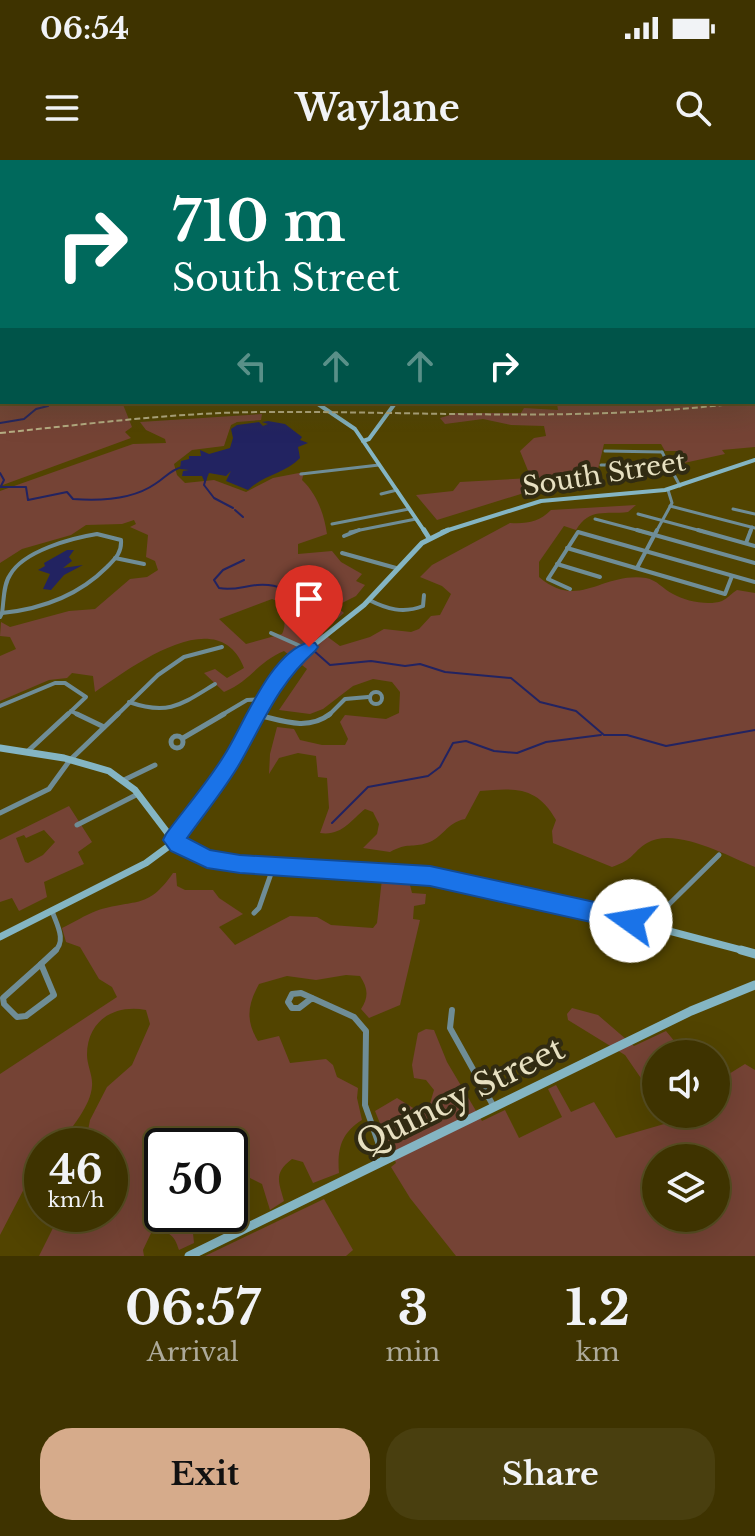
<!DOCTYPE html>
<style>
body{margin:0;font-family:"Libre Baskerville",serif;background:#493f0f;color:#f1f3f6;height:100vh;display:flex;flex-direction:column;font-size:30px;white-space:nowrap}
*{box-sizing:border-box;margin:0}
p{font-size:26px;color:#adaa99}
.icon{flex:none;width:44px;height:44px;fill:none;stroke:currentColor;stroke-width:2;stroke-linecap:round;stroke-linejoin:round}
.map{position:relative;height:1096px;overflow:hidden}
.panel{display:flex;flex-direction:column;background:#3e3300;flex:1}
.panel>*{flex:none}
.guide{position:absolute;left:0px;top:0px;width:756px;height:244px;box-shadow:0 8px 32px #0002,0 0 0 2px #574e22;background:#00695c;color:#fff;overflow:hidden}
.tools{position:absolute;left:642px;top:880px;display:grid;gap:16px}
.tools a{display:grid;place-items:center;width:88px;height:88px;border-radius:50%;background:#3e3300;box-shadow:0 8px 32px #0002,0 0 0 2px #574e22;font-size:40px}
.speed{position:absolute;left:24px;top:968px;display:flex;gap:16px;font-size:40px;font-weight:700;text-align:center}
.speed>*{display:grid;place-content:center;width:104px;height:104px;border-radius:50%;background:#3e3300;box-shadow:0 8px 32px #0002,0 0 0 2px #574e22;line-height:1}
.speed small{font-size:20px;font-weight:400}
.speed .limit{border:4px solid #111;border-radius:12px;background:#fff;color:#111}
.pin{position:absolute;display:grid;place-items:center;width:68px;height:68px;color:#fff;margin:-82px -34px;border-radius:50% 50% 50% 0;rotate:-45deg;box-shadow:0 0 8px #0007}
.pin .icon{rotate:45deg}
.me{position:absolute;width:88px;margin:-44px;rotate:283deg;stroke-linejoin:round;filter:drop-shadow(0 0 6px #0008)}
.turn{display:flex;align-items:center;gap:28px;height:168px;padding:0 40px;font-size:36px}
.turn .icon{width:104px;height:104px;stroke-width:2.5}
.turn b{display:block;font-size:56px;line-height:68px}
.lanes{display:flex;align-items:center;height:76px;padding:0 40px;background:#0003;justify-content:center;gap:40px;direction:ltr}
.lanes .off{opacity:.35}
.eta{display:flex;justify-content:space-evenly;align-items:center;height:136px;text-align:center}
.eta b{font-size:48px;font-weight:700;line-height:56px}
.cta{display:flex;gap:16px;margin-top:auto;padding:16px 40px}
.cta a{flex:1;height:92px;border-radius:32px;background:#d6ab8b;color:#111;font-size:32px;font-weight:700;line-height:92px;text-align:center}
.cta a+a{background:#493f0f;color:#f1f3f6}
.status{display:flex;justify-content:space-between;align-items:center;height:56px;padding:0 40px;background:#3e3300;direction:ltr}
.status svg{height:22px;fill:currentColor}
header{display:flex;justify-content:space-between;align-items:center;height:104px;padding:0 40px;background:#3e3300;font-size:36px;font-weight:700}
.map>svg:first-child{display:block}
.green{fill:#754335;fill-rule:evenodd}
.water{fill:#222361}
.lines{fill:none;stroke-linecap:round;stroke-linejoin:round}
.stream{stroke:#222361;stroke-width:2}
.minor-far3{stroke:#6f8d96;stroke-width:3}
.minor-far2{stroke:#6f8d96;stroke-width:4}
.minor-far1{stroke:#6f8d96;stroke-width:5}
.minor{stroke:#6f8d96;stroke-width:6}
.secondary-far3{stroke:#84b5c3;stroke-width:4}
.secondary-far2{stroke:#84b5c3;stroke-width:5}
.secondary-far1{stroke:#84b5c3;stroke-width:7}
.secondary{stroke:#84b5c3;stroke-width:9}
.rail{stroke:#b7ae83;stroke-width:2;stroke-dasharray:6 3;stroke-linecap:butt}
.route{fill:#1a73e8;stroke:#114b97;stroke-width:2}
.labels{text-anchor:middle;stroke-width:8;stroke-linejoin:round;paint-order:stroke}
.street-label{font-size:26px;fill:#e7e0c1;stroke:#312b12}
.near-street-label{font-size:32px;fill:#e7e0c1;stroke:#312b12}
</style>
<div class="status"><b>06:54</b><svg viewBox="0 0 49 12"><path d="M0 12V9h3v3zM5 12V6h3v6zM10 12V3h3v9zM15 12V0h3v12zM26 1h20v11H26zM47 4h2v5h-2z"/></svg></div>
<header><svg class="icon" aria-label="menu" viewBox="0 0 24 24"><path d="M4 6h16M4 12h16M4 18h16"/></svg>Waylane<svg class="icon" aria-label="search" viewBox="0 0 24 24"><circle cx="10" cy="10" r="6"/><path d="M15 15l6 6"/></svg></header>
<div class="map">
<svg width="755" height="1096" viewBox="0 0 755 1096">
<rect width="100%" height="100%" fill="#524400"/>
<g class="green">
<path d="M755 226V287L722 290 725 294 684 303 678 291H665L661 284H604L598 309 589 323 540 328 437 360 416 335 453 331 460 322 531 318 520 291 534 278 546 276 544 266 511 265 483 259 445 264 440 258 457 253H521L524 248 558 250 557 244 576 242H754Z"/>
<path d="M0 236 2 242H122L132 267 125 272 131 278 0 326Z"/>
<path d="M262 254 261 260 237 262 231 265 224 286 192 290 174 304 177 315 185 323 214 320 246 332 273 318 304 312 302 320C317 334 324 354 327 374L298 384V394L332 391 341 402 362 414 356 421 365 425 356 436 336 446 344 453 321 472 340 486 370 477 384 469 411 472 419 469 431 456 440 455 451 434 442 426 420 417 432 405 510 363C527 364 539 362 551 350L636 345 628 352C605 355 590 347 576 370L564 366 539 402V417C579 451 601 412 646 418 657 420 663 429 673 434 685 441 708 446 722 441 728 438 732 433 737 430L755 433V707C728 696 674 666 647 683 631 693 635 699 612 707L553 683 552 671 556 660C537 626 515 628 480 631L465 659C446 663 443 678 427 683 412 688 408 682 390 692L363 688 377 674 379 664 373 652 365 649C350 661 342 676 320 673L329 648 327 618 318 617 316 596 298 593 279 598 269 614 270 594 277 567 294 569 300 580 322 585H345L348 579 340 562 345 555 386 559 399 553 400 532 392 522 373 519 353 526 323 549 310 554 279 550 307 509 284 491C256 503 252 520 224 532L204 513 215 509 227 518 244 508C218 441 132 507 95 532L93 516 72 513 67 518 49 520 0 541V496L16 489 10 477 0 476 1 462 10 467 69 451 95 449 130 419 147 417 158 410 155 401 146 397 148 375 130 367 136 364 134 360 122 364 86 365 71 375 22 389 0 403V331L133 284 166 283 165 279 146 270 140 262ZM272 439 277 441C282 452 288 462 282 474L246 484 219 459Z"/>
<path d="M69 646 92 682 78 692 84 704 44 722 47 737 19 751 12 738 0 742V680ZM44 670 55 682 43 695 28 703 25 702 16 678 24 675 26 678Z"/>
<path d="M173 713H176L177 726 185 730H213L219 738 243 754 219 767 235 785 290 756 317 757 331 765 373 768 377 763 382 719 409 721 412 733 426 734 425 744 414 746 413 759 420 760 400 845 369 858 361 849C369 837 368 828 360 816L346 815 316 820 287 816 259 824C248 844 245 860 258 881L279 876 290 903 326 899 333 905 337 917 358 928 357 938 362 960C341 973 337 989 339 1013L313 1023 303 1002 292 999C274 1013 278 1020 284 1041L270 1050 262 1024 250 1018 232 1032 242 1065 227 1071 221 1054H230V986H162V1054H191L194 1083 179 1090C174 1074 169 1071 152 1071L143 1090 144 1096H39L60 1054H110V986H85L90 960 107 927 132 905 150 864 146 850C115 844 87 860 87 895 87 905 93 916 92 926 91 946 70 969 59 986H42V1007L26 1025 0 1075V914L117 837 112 827 99 819 80 787 66 782 62 768C73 763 85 755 96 751 134 738 147 751 173 713Z"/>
<path d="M572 848 598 855 634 886 666 871 685 894H656V940L625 895 568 860 567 854Z"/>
<path d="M426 869 434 870 447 902 482 961 505 950 519 978 562 957 548 929 556 925 571 952 594 942 616 978 671 962 666 954H716V922L745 904 755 910V1096H456L410 1038 391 1007 396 1003 375 951 397 938 418 951 429 947 434 930 426 920 414 918 412 905 418 873ZM656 998H716V1058H656Z"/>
<path d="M324 1039 353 1090 346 1096H205Z"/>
</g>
<g class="water">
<path d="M268 261 285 264 302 277 300 280 308 283 298 287 300 298C286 313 263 315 248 330L226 321 231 311 226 316 209 313 205 323 202 316H182L183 311 189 310 180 309 181 301 189 299V296H201L200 290 209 294 230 288 233 278 231 269 237 265 259 262 263 266 268 264 262 262Z"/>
<path d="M67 390H74L69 397 72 401 63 408 83 405 64 415 51 430 43 429 50 414 38 410 45 406 44 403Z"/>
</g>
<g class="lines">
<g class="stream">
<path d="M0 263 24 259 36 249 48 246 49 242"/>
<path d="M0 313 4 320 1 326"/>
<path d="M206 318 204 325 214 338 233 348"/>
<path d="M0 327H26L28 340 67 332 73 339C100 341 132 340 155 324 165 318 170 310 182 307"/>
<path d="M235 350 243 357"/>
<path d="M244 400 223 410 214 420 219 428C233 431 244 426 257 425 298 422 307 452 307 485"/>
<path d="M313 490 330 505 371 501 405 506 420 504 445 512 511 518 540 542 576 551 604 575H627L666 586 755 570"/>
<path d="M332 663 368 627 428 616 440 607 453 583 466 581 494 591 517 593 546 582 601 575"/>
</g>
<g class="minor-far3">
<path d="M605 291 662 292"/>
<path d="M662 292 680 326"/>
<path d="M601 305H669"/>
<path d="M301 314 379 305"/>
<path d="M381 334 397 330"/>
<path d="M670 346 755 368"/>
<path d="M733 349 755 354"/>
<path d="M638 354 705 372"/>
<path d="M595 359 644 372"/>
<path d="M332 364 409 349"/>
<path d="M350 372 416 359"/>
<path d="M656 372 672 343 668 330"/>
<path d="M750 372 752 367"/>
</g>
<g class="minor-far2">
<path d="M637 370 755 403"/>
<path d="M698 370 755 386"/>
<path d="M97 374 121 380C122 393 115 399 107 407 78 436 42 449 2 453 4 441 3 425 10 415 23 391 72 378 97 374Z"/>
<path d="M344 376 359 370"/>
<path d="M746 383 751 370"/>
<path d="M567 388 725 434 732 416"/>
<path d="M342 393 396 408"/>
<path d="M115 398 144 404"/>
<path d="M557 404 600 417"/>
<path d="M637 408 657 370"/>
<path d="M570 429 548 419 578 372 755 422"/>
<path d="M369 440C387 449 403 454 423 446L424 435"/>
<path d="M0 457 2 453"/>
<path d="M271 473 307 489"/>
<circle cx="376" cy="538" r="6"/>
<path d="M129 542C169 556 182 544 215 524"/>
<path d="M0 546 55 523H65L86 537 66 556"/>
<path d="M71 551 81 556"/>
<path d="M258 555 262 556"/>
<path d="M116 556 158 515 184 497 222 487"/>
<path d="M220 556 247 540 266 539"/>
<path d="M328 556 345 539 368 537"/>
</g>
<g class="minor-far1">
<path d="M77 554 104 567"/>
<path d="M258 555C283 561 308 571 330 554"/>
<circle cx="177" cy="582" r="6"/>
<path d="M183 578 224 554"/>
<path d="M27 592 68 554"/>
<path d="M124 620 155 605"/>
<path d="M0 653 49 629 70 600 118 554"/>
<path d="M77 665 138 634"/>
<path d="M52 751C57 765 67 781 54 792"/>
<path d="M254 753 259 748 273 708"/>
<path d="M648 765 719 695"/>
</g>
<g class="minor">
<path d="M41 804 54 835 26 856 17 857 4 844 3 838Z"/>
<path d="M41 804 56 790"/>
<path d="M312 838 299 848H292L288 842 292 834 301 833 354 857 366 871 365 945 384 999"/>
<path d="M452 850 450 868 494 947"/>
</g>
<g class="secondary-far3">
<path d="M315 242 355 269 425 372"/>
<path d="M363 281 369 279 396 242"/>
<path d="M442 372 541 341 665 330 755 300"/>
</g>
<g class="secondary-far2">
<path d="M424 370 429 378"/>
<path d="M256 556 286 507 364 445 422 383 448 370"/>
</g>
<g class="secondary-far1">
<path d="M0 588 64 598 109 611 135 630 173 680 207 699 240 704 430 716 631 761 749 792"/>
<path d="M0 777 146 703 169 686 210 633 258 554"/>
</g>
<g class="secondary">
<path d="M741 790 755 794"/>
<path d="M189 1096 691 851 755 825"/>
</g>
<path class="rail" d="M0 273C89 264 178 252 267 252 428 251 587 263 747 242"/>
</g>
<linearGradient id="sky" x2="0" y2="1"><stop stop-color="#2d2500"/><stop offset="0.43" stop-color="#605c37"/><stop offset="1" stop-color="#605c37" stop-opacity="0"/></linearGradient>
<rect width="755" height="272" fill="url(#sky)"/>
<path class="route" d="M309 482 315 483 318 487 315 491C278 524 264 561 240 603 225 629 204 654 187 678L210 690 240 695 430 706 631 750 639 753 642 761 639 768 631 771 430 726 240 713 207 708 171 691 163 680 166 674C186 647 208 622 225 594 245 562 270 493 309 482Z"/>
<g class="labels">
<g class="street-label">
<text transform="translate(604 314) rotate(-9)" y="9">South Street</text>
</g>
<g class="near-street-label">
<text transform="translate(460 936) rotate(-26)" y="11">Quincy Street</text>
</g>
</g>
</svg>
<div class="tools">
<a><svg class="icon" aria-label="sound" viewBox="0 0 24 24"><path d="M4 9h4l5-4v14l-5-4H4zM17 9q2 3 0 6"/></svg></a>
<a><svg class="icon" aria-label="layers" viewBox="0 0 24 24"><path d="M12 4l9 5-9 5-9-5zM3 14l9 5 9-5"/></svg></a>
</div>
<div class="speed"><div>46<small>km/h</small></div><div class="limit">50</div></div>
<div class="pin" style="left:309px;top:487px;background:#d93025"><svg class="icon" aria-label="arrive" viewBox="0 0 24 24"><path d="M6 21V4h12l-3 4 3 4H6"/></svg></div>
<svg class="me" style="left:631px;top:761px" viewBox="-20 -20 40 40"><circle r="19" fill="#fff"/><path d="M0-13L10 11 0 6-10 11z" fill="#1a73e8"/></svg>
<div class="guide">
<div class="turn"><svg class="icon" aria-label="right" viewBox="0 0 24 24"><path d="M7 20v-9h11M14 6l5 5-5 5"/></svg><div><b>710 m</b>South Street</div></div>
<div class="lanes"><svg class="icon off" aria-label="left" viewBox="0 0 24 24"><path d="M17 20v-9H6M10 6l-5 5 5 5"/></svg><svg class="icon off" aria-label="ahead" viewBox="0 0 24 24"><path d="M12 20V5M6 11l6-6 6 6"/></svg><svg class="icon off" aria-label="ahead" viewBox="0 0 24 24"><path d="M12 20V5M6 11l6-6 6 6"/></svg><svg class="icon" aria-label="right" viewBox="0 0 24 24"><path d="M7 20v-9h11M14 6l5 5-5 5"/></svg></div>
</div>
</div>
<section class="panel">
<div class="eta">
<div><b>06:57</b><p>Arrival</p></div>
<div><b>3</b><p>min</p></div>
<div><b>1.2</b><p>km</p></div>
</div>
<div class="cta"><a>Exit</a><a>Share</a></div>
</section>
